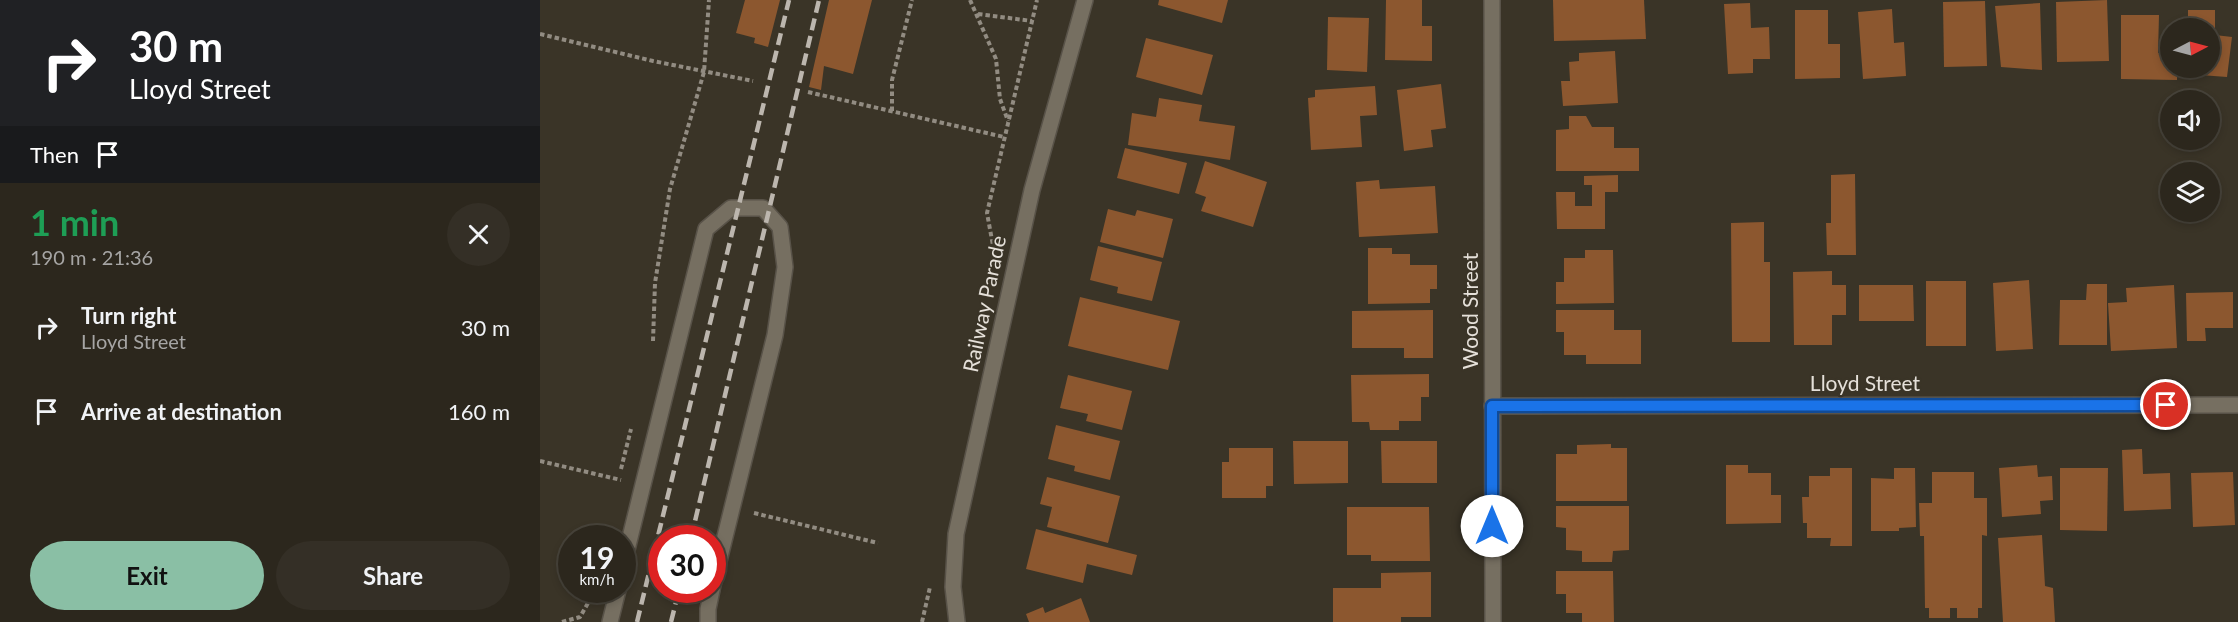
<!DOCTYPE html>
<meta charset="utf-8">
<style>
body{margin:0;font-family:Lato,sans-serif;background:#342f26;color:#f1f3f6;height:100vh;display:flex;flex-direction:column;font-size:22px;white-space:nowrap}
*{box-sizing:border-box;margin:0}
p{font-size:20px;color:#a6a5a4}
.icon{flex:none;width:33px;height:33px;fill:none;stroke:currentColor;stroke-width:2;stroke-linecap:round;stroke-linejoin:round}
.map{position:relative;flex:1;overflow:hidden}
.panel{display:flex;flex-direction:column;background:#2c271d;width:540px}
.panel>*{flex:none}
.banner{background:#202124;color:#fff;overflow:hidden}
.needle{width:39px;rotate:84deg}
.buttons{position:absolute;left:1620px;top:18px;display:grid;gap:12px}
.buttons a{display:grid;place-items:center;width:60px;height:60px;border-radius:50%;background:#2c271d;box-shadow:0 3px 9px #0003,0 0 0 2px #48443b;font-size:30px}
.speed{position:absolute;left:18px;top:525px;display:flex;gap:12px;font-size:30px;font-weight:700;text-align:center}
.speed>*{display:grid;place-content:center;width:78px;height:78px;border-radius:50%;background:#2c271d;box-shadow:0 3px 9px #0003,0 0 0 2px #48443b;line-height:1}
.speed small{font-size:15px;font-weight:400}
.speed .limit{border:9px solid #d22;background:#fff;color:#111}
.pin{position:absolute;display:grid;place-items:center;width:51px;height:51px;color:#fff;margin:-26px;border:3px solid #fff;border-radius:50%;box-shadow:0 2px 6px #0007}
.me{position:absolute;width:66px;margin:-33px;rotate:0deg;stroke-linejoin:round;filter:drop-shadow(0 0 4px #0008)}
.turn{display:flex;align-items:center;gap:21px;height:126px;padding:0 30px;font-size:27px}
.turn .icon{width:78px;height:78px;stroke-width:2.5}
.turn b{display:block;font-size:42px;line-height:51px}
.then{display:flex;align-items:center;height:57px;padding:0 30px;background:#0003;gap:12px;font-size:22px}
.round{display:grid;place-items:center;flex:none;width:63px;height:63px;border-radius:32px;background:#342f26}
.head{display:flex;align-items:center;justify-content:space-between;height:102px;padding:0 30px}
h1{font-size:36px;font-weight:700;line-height:45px;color:#1e9e55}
.action{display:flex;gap:12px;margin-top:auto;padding:12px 30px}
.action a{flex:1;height:69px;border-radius:36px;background:#8abfa5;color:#111;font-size:24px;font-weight:700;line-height:69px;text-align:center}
.action a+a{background:#342f26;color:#f1f3f6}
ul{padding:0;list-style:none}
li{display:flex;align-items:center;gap:18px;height:84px;padding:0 30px}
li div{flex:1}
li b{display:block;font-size:22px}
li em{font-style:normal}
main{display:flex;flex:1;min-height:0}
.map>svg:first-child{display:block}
.building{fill:#8c572f}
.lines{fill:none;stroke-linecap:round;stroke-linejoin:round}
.lane-casing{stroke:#585248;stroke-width:18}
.street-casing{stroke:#585248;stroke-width:18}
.path{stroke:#928c82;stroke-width:4;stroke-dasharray:4.5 3;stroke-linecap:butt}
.lane{stroke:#766f61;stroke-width:15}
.street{stroke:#766f61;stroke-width:15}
.rail{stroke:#bcb6ae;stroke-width:4.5;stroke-dasharray:12 6;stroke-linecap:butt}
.route-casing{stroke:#114b97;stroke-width:15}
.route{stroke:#1a73e8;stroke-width:10}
.labels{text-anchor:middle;stroke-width:4.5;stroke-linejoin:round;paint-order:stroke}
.street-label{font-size:21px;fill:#e5e0d9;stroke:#3a3427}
</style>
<main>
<section class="panel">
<div class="banner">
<div class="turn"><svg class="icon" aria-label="right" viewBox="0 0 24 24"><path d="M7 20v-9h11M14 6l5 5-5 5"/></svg><div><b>30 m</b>Lloyd Street</div></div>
<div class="then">Then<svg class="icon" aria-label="arrive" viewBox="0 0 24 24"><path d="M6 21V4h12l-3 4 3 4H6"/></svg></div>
</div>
<div class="head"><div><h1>1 min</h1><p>190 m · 21:36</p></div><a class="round"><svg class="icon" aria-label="close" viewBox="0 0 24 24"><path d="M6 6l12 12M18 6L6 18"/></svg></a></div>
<ul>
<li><svg class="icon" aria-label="right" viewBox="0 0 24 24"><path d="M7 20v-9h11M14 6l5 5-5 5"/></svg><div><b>Turn right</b><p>Lloyd Street</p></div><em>30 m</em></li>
<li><svg class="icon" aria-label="arrive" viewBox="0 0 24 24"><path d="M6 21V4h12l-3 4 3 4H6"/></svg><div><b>Arrive at destination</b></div><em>160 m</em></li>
</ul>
<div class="action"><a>Exit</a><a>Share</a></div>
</section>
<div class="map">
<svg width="1698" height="622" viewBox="0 0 1698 622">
<rect width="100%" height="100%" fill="#3a3427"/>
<g class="building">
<path d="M205 0H240L228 47 214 43 215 38 196 33Z"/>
<path d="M289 0H332L313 74 284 66 281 90 269 87Z"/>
<path d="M619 0H688L682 23 618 5Z"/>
<path d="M846 0H882V26H892V61L845 60Z"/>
<path d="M1013 0H1104L1106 39 1014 41Z"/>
<path d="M1567 0 1569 61 1517 62 1516 2Z"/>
<path d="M1445 1 1447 66 1404 67 1403 2Z"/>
<path d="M1210 3 1211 28 1229 27 1230 59H1213V73L1188 74 1184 4Z"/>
<path d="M1500 3 1502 70 1461 67 1455 6Z"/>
<path d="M1352 9 1354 43 1364 42 1366 76 1323 79 1318 12Z"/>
<path d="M1255 10H1288V44H1300V78L1255 79Z"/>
<path d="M1648 10H1675V35L1692 37 1687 77 1647 74V68H1670V28H1648Z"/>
<path d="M1581 15H1619L1618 53H1630V68H1637V80L1581 79Z"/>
<path d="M788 17 829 18 827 72 787 70Z"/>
<path d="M606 38 673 55 662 95 596 77Z"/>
<path d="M1075 51 1078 103 1023 106 1021 81H1030L1029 62 1039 61V53Z"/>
<path d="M901 84 906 128 891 130 893 147 864 151 857 90Z"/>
<path d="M835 86 837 115 820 116 822 147 771 150 768 98 775 97V90Z"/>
<path d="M619 98 662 105 659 121 695 126 690 160 588 145 592 113 616 117Z"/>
<path d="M1029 116H1046L1052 127H1074V148H1099V171H1016V130L1029 129Z"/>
<path d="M585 148 647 163 639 194 577 178Z"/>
<path d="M665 161 727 182 713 227 661 211 666 197 655 193Z"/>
<path d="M1315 174 1316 255H1287L1286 223H1291V175Z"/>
<path d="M1078 175V192H1065V229H1017L1016 192H1035V206H1052V185H1044V176Z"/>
<path d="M839 180 840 189 895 186 898 233 819 237 816 182Z"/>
<path d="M568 209 595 216 597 210 633 219 623 258 560 242Z"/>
<path d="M1224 222V262H1230V342H1192L1191 223Z"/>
<path d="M558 246 622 262 612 301 577 293 578 287 550 280Z"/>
<path d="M828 248H852V254H870V265H897V289H890V303L828 304Z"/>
<path d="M1045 250H1073L1074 303 1016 304V282H1024V258H1045Z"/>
<path d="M1292 271V285H1306V315H1292V345H1254L1253 272Z"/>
<path d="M1489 280 1493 349 1456 351 1453 283Z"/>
<rect x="1386" y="281" width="40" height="65"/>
<path d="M1547 284H1567V345H1519L1520 300H1546Z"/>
<path d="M1319 285H1373L1374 321H1319Z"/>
<path d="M1634 285 1637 348 1571 351 1568 303 1587 302 1586 288Z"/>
<path d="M1693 292V328H1665L1666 341H1647L1646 293Z"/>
<path d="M540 297 640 321 628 370 528 346Z"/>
<path d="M893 310V358H864V348H812V311Z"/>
<path d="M1016 310H1074V330H1101V364H1046V355H1024V332H1016Z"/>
<path d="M889 374V397H881V421H859V430H830L829 422H812L811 375Z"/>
<path d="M528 375 592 391 582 430 546 421 548 414 520 408Z"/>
<path d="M516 425 580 441 570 480 534 471 535 466 508 459Z"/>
<path d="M753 441H808V483L754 484Z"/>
<path d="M841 441H897V483H842Z"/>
<path d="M1071 444V448H1087V501H1016V454H1037V445Z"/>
<path d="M689 448H733V486H726V498H682V462H689Z"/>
<path d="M1602 449 1603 474 1630 473 1631 509 1584 511 1582 450Z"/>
<path d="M1186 465H1208V473H1231V495H1241V523L1186 524Z"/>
<path d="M1497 465 1498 477 1512 476 1513 500 1500 501 1501 514 1462 517 1459 468Z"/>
<path d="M1290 468H1312V546H1290L1291 538H1267V523H1263L1262 497H1269V476H1290Z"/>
<path d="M1354 468H1375L1376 527 1359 528V531H1331V478L1354 479Z"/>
<path d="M1520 468H1568L1567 531 1520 530Z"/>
<path d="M1392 472H1434V498H1447V536L1442 535V608H1438V618H1417V608H1410V618H1389V608H1385L1384 536H1380L1379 503H1392Z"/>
<path d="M1693 472 1695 525 1653 527 1651 473Z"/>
<path d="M507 477 580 496 568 543 507 527 512 507 500 504Z"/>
<path d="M1016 506H1089V550L1073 551 1072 562H1042V551L1026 550V528L1016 527Z"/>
<path d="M807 507H889L890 561H831V555H807Z"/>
<path d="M496 529 597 555 592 575 547 564 543 583 486 569Z"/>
<path d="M1502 535 1505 586 1513 588 1515 622H1463L1458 538Z"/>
<path d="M1016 571H1073L1074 622H1042V613H1026V594H1016Z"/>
<path d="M891 572V617H861V622H793V588H841V573Z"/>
<path d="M541 598 550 622H489L486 614 503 607 505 613Z"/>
</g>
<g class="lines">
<defs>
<g id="lane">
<path d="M82 570 166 229 191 208H223L240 227 245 267 235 335 172 589"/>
<path d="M70 622 78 590"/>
<path d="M168 622V609L172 590"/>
</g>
<g id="street">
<path d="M952 0 953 622"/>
<path d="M952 406 1698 405"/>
<path d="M417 622 413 587 416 534 492 190 545 0"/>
</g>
</defs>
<use href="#lane" class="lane-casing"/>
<use href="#street" class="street-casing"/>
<g class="path">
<path d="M430 0 456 59 460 99 468 121"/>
<path d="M438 14 492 21"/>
<path d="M0 34 113 61 213 81"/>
<path d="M268 92 464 137"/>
<path d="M352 111V80L372 0"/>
<path d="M454 251 447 213 497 0"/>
<path d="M113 341 115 283 130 189 164 72 169 0"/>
<path d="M0 461 81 480"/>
<path d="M81 469 91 429"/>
<path d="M214 513 338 543"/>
<path d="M22 622 40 617 52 596"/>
<path d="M382 622 390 587"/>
</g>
<use href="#lane" class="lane"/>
<use href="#street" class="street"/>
<g class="rail">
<path d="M151 538 279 0"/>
<path d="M97 622 249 0"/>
<path d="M131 622 139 590"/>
</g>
</g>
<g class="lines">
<defs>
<path id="route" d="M952 526V406L1626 405"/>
</defs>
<use href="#route" class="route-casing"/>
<use href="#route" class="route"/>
</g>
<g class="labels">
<g class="street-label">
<text transform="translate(445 304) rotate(-78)" y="7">Railway Parade</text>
<text transform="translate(931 311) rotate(-90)" y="7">Wood Street</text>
<text x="1325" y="391">Lloyd Street</text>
</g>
</g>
</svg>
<div class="buttons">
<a><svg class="needle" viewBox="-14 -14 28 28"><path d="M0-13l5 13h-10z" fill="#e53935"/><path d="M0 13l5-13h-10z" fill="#a6a5a4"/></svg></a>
<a><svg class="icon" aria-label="sound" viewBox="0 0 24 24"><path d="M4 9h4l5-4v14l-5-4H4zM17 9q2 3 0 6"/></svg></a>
<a><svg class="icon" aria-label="layers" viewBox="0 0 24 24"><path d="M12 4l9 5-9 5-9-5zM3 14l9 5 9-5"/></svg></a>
</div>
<div class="speed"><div>19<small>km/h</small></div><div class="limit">30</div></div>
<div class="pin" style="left:1626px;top:405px;background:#d93025"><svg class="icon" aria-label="arrive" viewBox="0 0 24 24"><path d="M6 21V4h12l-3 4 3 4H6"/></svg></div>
<svg class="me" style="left:952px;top:526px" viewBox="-20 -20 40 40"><circle r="19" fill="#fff"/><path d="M0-13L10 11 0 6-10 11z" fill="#1a73e8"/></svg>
</div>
</main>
